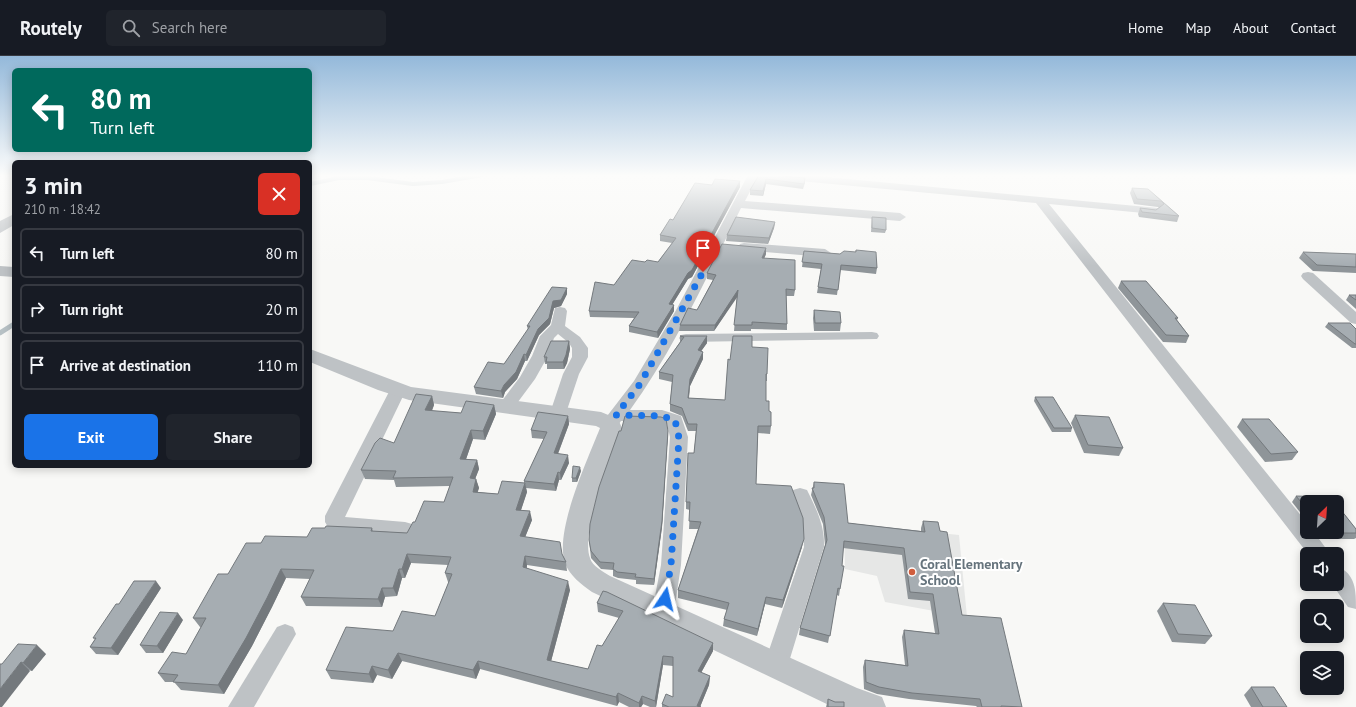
<!DOCTYPE html>
<meta charset="utf-8">
<style>
body{margin:0;font-family:"PT Sans",sans-serif;background:#20242c;color:#f1f3f6;height:100vh;display:flex;flex-direction:column;font-size:15px;white-space:nowrap}
*{box-sizing:border-box;margin:0}
p{font-size:13px;color:#9ea1a6}
.icon{flex:none;width:22px;height:22px;fill:none;stroke:currentColor;stroke-width:2;stroke-linecap:round;stroke-linejoin:round}
.map{position:relative;flex:1;overflow:hidden}
.details{position:absolute;left:12px;top:104px;width:300px;height:308px;display:flex;flex-direction:column;background:#171b24;border-radius:6px;box-shadow:0 2px 10px #0003}
.details>*{flex:none}
.guide{position:absolute;left:12px;top:12px;width:300px;height:84px;border-radius:6px;box-shadow:0 2px 10px #0003;background:#00695c;color:#fff;overflow:hidden}
.needle{width:26px;rotate:25deg}
.buttons{position:absolute;left:1300px;top:439px;display:grid;gap:8px}
.buttons a{display:grid;place-items:center;width:44px;height:44px;border-radius:6px;background:#171b24;box-shadow:0 2px 10px #0003;font-size:20px}
.pin{position:absolute;display:grid;place-items:center;width:34px;height:34px;color:#fff;margin:-41px -17px;border-radius:50% 50% 50% 0;rotate:-45deg;box-shadow:0 0 4px #0007}
.pin .icon{rotate:45deg}
.me{position:absolute;width:44px;margin:-22px;rotate:10deg;stroke-linejoin:round;filter:drop-shadow(0 0 3px #0008)}
.turn{display:flex;align-items:center;gap:14px;height:84px;padding:0 12px;font-size:18px}
.turn .icon{width:52px;height:52px;stroke-width:2.5}
.turn b{display:block;font-size:28px;line-height:34px}
.round{display:grid;place-items:center;flex:none;width:42px;height:42px;border-radius:6px;background:#20242c}
.head{display:flex;align-items:center;justify-content:space-between;height:68px;padding:0 12px}
h1{font-size:24px;font-weight:700;line-height:30px}
.primary-button{display:flex;gap:8px;margin-top:auto;padding:8px 12px}
.primary-button a{flex:1;height:46px;border-radius:6px;background:#1a73e8;color:#fff;font-size:16px;font-weight:700;line-height:46px;text-align:center}
.primary-button a+a{background:#20242c;color:#f1f3f6}
ul{padding:0;list-style:none}
li{display:flex;align-items:center;gap:12px;height:50px;margin:0 8px 6px;padding:0 4px;border:2px solid #363941;border-radius:6px}
li div{flex:1}
li b{display:block;font-size:15px}
li em{font-style:normal}
header{display:flex;align-items:center;gap:24px;box-sizing:border-box;height:56px;padding:0 20px;background:#171b24;border-bottom:1px solid #363941}
header strong{font-size:19px}
nav{display:flex;gap:22px;margin-inline-start:auto;font-size:14px}
.search{width:280px;height:36px;background:#20242c;display:flex;align-items:center;gap:10px;box-sizing:border-box;padding:0 14px;border-radius:6px;color:#9ea1a6;font-size:15px}
.map>svg:first-child{display:block}
.built{fill:#e6e7e6}
.lines{fill:none;stroke-linecap:round;stroke-linejoin:round}
.stream-far1{stroke:#b7c1c5;stroke-width:4}
.stream{stroke:#b7c1c5;stroke-width:5}
.minor{fill:#bec2c5;fill-rule:evenodd}
.tertiary{fill:#bec2c5;fill-rule:evenodd}
.wall{fill:#8f9599}
.shaded-wall{fill:#74797d}
.building{fill:#a6adb2;stroke:#74797d}
.route{stroke:#1a73e8;stroke-width:7;stroke-dasharray:0 12.6}
.poi-dot{fill:#d05e3e;stroke:#fff;stroke-width:1.5}
.labels{text-anchor:middle;stroke-width:4;stroke-linejoin:round;paint-order:stroke}
.near-poi-label{font-size:14px;font-weight:bold;fill:#66747d;stroke:#fff;text-anchor:start}
</style>
<header>
<strong>Routely</strong>
<div class="search"><svg class="icon" aria-label="search" viewBox="0 0 24 24"><circle cx="10" cy="10" r="6"/><path d="M15 15l6 6"/></svg>Search here</div>
<nav><a>Home</a><a>Map</a><a>About</a><a>Contact</a></nav>
</header>
<div class="map">
<svg width="1356" height="651" viewBox="0 0 1356 651">
<rect width="100%" height="100%" fill="#f8f8f6"/>
<path class="built" d="M844 467 959 479 967 561 885 546 877 520 845 513Z"/>
<g class="lines">
<path class="stream-far1" d="M310 128 339 122H367L413 128 442 126 482 119"/>
<path class="stream" d="M0 277 14 268"/>
<g class="minor">
<path d="M748 119H760L756 124 745 145 900 157 906 161 900 165 741 152C707 220 675 292 630 354H662L681 360 688 381 681 509 674 556 671 563 663 566 655 563 652 556 661 509 670 381 667 368 661 366 621 365C616 372 613 375 604 372L601 368 634 325 675 256Z"/>
<path d="M762 119H805L1158 152 1160 154 1158 156 1154 158 1049 148 1307 467V476H1314L1330 498H1308L1036 147 767 122Z"/>
<path d="M744 187 825 193 831 197 825 201 740 194 738 191 740 188Z"/>
<path d="M1308 216 1313 217 1356 256V268L1351 267 1303 223 1301 220 1303 217Z"/>
<path d="M560 251 565 252 567 255 565 270 580 281 588 292V301L579 318 566 357 564 361 558 363 552 361 550 357 563 318 572 301V292L569 287 558 278 554 282 548 300 535 323 512 354 506 356 500 354 498 350 520 321 532 300 540 280 551 269 555 252Z"/>
<path d="M872 276 877 277 879 280 877 283 686 286 681 285 679 282 681 279 686 278Z"/>
<path d="M398 329 404 330 406 334 345 461 405 466 412 468 415 474 412 480 405 482 342 477 328 471 325 466V460L392 330Z"/>
<path d="M800 432 807 434C816 452 825 470 824 491L788 609 784 617 776 620 768 617 764 609 804 491 803 469 791 439 793 434Z"/>
<path d="M1337 510C1356 518 1356 535 1356 553L1348 551 1332 528H1337Z"/>
<path d="M285 568 293 571 296 578 254 651H228L277 571Z"/>
</g>
<g class="tertiary">
<path d="M14 158V169L0 177V165Z"/>
<path d="M0 210 14 211V221L0 220Z"/>
<path d="M310 293 411 331 601 356 618 363 622 372C612 399 580 476 590 502 592 510 604 516 610 520L857 632 882 641 886 651H833L592 536C581 528 570 520 565 507 554 475 588 403 600 372L596 370 409 344 378 334 310 306Z"/>
</g>
</g>
<g class="wall">
<path d="M759 119 805 122V127L803 133 766 128 763 140 750 139V134Z"/>
<path d="M740 125V131L692 221 688 223 672 249 674 255 658 282 629 276V270L634 262 590 261 589 255 614 229 645 206H658L672 187 660 185V179L673 164 712 129Z"/>
<path d="M1132 132 1148 133 1179 160 1177 166 1139 161 1138 158 1140 152 1156 154 1159 152 1158 151 1134 148 1130 137Z"/>
<path d="M872 161 886 174 885 177 871 176Z"/>
<path d="M775 166 774 172 768 188 726 185 727 179Z"/>
<path d="M856 194 877 212 876 218 840 214 837 239 817 237 821 213 802 211 804 195 840 198 855 196Z"/>
<path d="M1303 196 1356 198V217L1313 215 1299 202Z"/>
<path d="M766 198 764 202 795 234 794 240H786L787 268V274L751 273V275H734L737 240 714 275H679L680 269 697 254 713 224 707 223V217Z"/>
<path d="M1121 225 1178 262 1177 264 1189 280 1186 287 1163 286 1118 232Z"/>
<path d="M567 232V238L561 250 554 252 550 268 539 279 527 305H525L517 323 505 336 503 342 476 338 474 331 504 308 528 274 527 270Z"/>
<path d="M1349 239H1356V253L1346 244Z"/>
<path d="M814 254 841 267 840 275H814L813 262Z"/>
<path d="M1328 267 1356 273V292H1352L1325 271Z"/>
<path d="M680 280H707V287L701 295 703 296V303L690 330 689 342 725 344 730 304 752 291 767 318V325H766V345L769 355 771 370 770 378 758 377 756 428 802 491 782 552 765 548 757 580 723 570 724 563 727 554 678 542V534L698 473H689L690 454 686 453V446L694 397 696 375H688L682 360 670 355V348L672 326 659 323V316L680 286Z"/>
<path d="M569 285 570 293 567 307 564 313H547V308H545L544 301Z"/>
<path d="M432 340 434 349 432 355 461 357 494 349 496 358 485 384 473 383 466 403 477 404 479 413 475 423H476L479 432 477 436 498 438 524 427V425L544 383 532 382 531 374 568 360 569 368 558 398 569 407 561 424H559L556 435 526 432 527 436 521 454 532 464 525 481 562 498 566 506 567 515 527 509V512L570 534 551 605 588 613 619 562 598 556 597 547 603 535 713 595 701 617 710 620 709 629 700 651H701H662V648L673 641V610L663 609 656 651H650L643 648 641 651H629L619 646 617 650 480 613 476 623 402 605 392 623 377 619 373 627 331 623 326 614 393 575 435 560 449 526H448L445 517 448 509 411 507 405 522H402L397 540 385 541 382 551 306 550 301 541 310 523 286 522 272 551 252 590 224 638 181 634 174 626H165L158 617 186 598 201 571H200L193 562 228 518 261 487 307 481 325 472H372L373 475 407 477 415 466 444 446 450 430 396 431 394 424 365 423 361 414 394 387Z"/>
<path d="M1035 341 1072 372 1071 376H1052L1034 345Z"/>
<path d="M1075 359 1123 392 1119 400 1084 397 1071 367Z"/>
<path d="M1242 363 1298 396 1292 404 1265 406 1237 371Z"/>
<path d="M621 375H668L662 471 654 529 636 528V524L618 522 613 520V514L601 513 591 502 589 484Z"/>
<path d="M581 415 577 426H572V422Z"/>
<path d="M814 426 848 467 921 475V472L923 465 940 475 962 559 1022 651H977L976 650 909 643 877 638 864 633 863 611 865 604 905 609 902 581 904 574 935 577 930 545 908 543 902 499 843 492 840 533 839 540 837 539 828 587 799 579 800 572 825 489 823 468 811 439Z"/>
<path d="M1296 440 1307 446V465L1292 446Z"/>
<path d="M1337 449 1356 473V482L1354 483H1335L1333 480 1318 479 1315 476H1337Z"/>
<path d="M161 532 118 599 96 598 90 591 95 583 93 582Z"/>
<path d="M1163 547 1212 580 1205 588 1172 586 1157 555Z"/>
<path d="M183 564 163 597H146L140 589Z"/>
<path d="M46 598 32 615 2 608Z"/>
<path d="M1251 631 1287 651H1251L1244 639Z"/>
<path d="M828 643 844 651H826Z"/>
</g>
<g class="shaded-wall">
<path d="M766 123V128L763 140V135Z"/>
<path d="M740 125V131L692 221 688 223 669 254V248Z"/>
<path d="M775 166 774 172 768 188 769 182Z"/>
<path d="M766 192V198L762 208V202Z"/>
<path d="M567 232V238L561 250 554 252 550 268 539 279 527 305 526 299 538 273 553 245Z"/>
<path d="M738 234V240L714 275 715 269Z"/>
<path d="M674 249V255L658 282 657 276Z"/>
<path d="M707 280V287L697 301 698 294Z"/>
<path d="M569 285 570 293 567 307 564 313 563 306Z"/>
<path d="M703 296V303L690 330 688 349 690 323Z"/>
<path d="M524 298 525 305 517 323 505 336 503 342 501 335 504 329Z"/>
<path d="M432 340 434 349 428 363 425 354Z"/>
<path d="M494 349 496 358 485 384 483 375Z"/>
<path d="M568 360 569 368 555 405 554 397Z"/>
<path d="M471 374 473 383 463 412 460 403Z"/>
<path d="M668 375 662 471 654 529V523Z"/>
<path d="M568 399 569 407 561 424 560 417Z"/>
<path d="M477 404 479 413 472 431 470 422Z"/>
<path d="M580 411 581 415 577 426 576 422Z"/>
<path d="M558 416 559 424 556 435 554 428Z"/>
<path d="M476 423 479 432 475 445 473 436Z"/>
<path d="M525 427 527 436 518 463 516 454Z"/>
<path d="M530 455 532 464 522 489 520 480Z"/>
<path d="M804 483 802 491 782 552 783 544Z"/>
<path d="M407 498 411 507 405 522 402 513Z"/>
<path d="M525 500 527 509 525 520 523 511Z"/>
<path d="M281 513 286 522 272 551 252 590 224 638 218 629Z"/>
<path d="M399 513 402 522 397 540 393 532Z"/>
<path d="M156 525 161 532 118 599 111 592Z"/>
<path d="M568 525 570 534 549 613 547 604Z"/>
<path d="M382 532 385 541 382 551 378 543Z"/>
<path d="M766 541 765 548 757 580 758 573Z"/>
<path d="M178 557 183 564 163 597 157 590Z"/>
<path d="M713 587V595L697 624 698 615Z"/>
<path d="M37 589 46 598 32 615 23 607Z"/>
<path d="M398 597 402 605 392 623 388 614Z"/>
<path d="M663 600V609L656 651 655 645Z"/>
<path d="M478 605 480 613 476 623 473 614Z"/>
<path d="M21 606 30 615 2 651H0V633Z"/>
<path d="M372 610 377 619 373 627 369 618Z"/>
<path d="M710 620 709 629 700 651 697 650Z"/>
<path d="M618 637 619 646 617 650 616 641Z"/>
<path d="M642 640 643 648 641 651H639V647Z"/>
</g>
<g class="building">
<path d="M759 119H772L805 122 804 128 766 123 763 135 750 134Z"/>
<path d="M715 123 740 125 692 214 688 217 669 248 674 249 657 276 629 270 639 256 589 255 595 226 614 229 632 204 645 206 647 204 658 206 676 182 660 179 670 163 673 164 695 127 712 129Z"/>
<path d="M1132 132 1148 133 1179 160 1142 156 1140 152 1156 154 1164 148 1161 145 1137 143Z"/>
<path d="M736 161 775 166 769 182 727 179Z"/>
<path d="M872 161 886 162V174L872 172Z"/>
<path d="M722 188 766 192 762 202 795 204V234L786 233 787 268 752 266V269H734L738 234 715 269H680L688 252 697 254 716 219 707 217Z"/>
<path d="M856 194 876 196 877 212 841 209 838 234 818 231 822 208 802 206 804 195 840 198 844 195 856 196Z"/>
<path d="M1303 196 1356 198V211L1317 209Z"/>
<path d="M1121 225H1146L1178 262H1175L1189 280 1166 279Z"/>
<path d="M552 231 567 232 561 244 553 245 549 262 538 273 526 299 524 298 516 316 504 329 501 335 474 331 488 306 504 308 530 270H527Z"/>
<path d="M1349 239H1356V244Z"/>
<path d="M814 254 840 256 841 267H815Z"/>
<path d="M1328 267H1350L1356 273V288H1355Z"/>
<path d="M680 280H707L698 294 703 296 690 323 688 342 725 344 728 303 730 304 733 280H752V291L768 292 767 318H766V345H769V355L771 356V370H758L756 428 791 430 803 462 804 483 783 544 766 541 758 573 724 563 729 547 678 534 701 466 689 465 690 446H686L688 397H694L697 368H688L682 352 670 348 673 319 659 316 684 281Z"/>
<path d="M551 285H569L566 299 563 306H546L547 301H544Z"/>
<path d="M416 338 432 340 425 354 461 357 466 345 494 349 483 375 471 374 460 403 477 404 470 422 476 423 473 436 498 438 502 425 525 427 516 454 530 455 520 480 560 486 562 498 566 506 525 500 523 511 568 525 547 604 588 613 597 589 602 590 623 555 597 547 603 535 607 536 713 587 698 615 710 620 697 650 701 651H669L662 648 666 638 673 641V601L663 600 655 645 642 640 639 647 618 637 616 641 478 605 473 614 398 597 388 614 372 610 369 618 326 614 346 571 393 575 402 555 435 560 452 518 445 517 451 501 407 498 402 513H399L393 532H382L378 543 301 541 314 514 281 513 267 542 246 582 218 629 173 626 178 619 158 617 172 596 186 598 206 562H193L218 518H228L246 487H261L265 480 307 481 312 472H325L326 470 372 472 371 475 407 477 413 466H415L424 445 444 446 453 421 393 422 396 415 361 414 375 387 380 382 394 387Z"/>
<path d="M1035 341H1053L1072 372H1054Z"/>
<path d="M538 356 568 360 554 397 568 399 560 417 558 416 554 428 524 425 547 376 531 374Z"/>
<path d="M1075 359 1109 361 1123 392 1088 389Z"/>
<path d="M625 360 661 361 666 363 668 375 662 465 654 523 635 521 636 518 617 516 613 513 614 507 600 506 591 495 589 484 590 468 599 431 619 375H621Z"/>
<path d="M1242 363H1269L1298 396 1271 398Z"/>
<path d="M573 410 580 411 576 422H572Z"/>
<path d="M814 426 844 428 848 467 925 476 923 465 938 466 940 475 947 476 962 559 1001 562 1022 651 1001 650V651H982L980 643 912 637 879 631 866 626 865 604 908 610 904 574 939 578 933 538 910 536 904 492 844 485 842 510H844L840 533 838 532 830 580 800 572 827 484 824 461 812 432H814Z"/>
<path d="M1296 440 1330 441 1334 446H1307V453Z"/>
<path d="M1337 449 1356 473V477H1340L1337 474Z"/>
<path d="M134 525H156L111 592 90 591 96 582H93L116 548H119Z"/>
<path d="M1163 547 1195 549 1212 580 1178 578Z"/>
<path d="M160 556 178 557 157 590 140 589Z"/>
<path d="M18 588 37 589 23 607 21 606 0 633V608H2Z"/>
<path d="M1251 631H1274L1287 651H1263Z"/>
<path d="M828 643 835 646H844V651H828Z"/>
</g>
<linearGradient id="sky" x2="0" y2="1"><stop stop-color="#94b9da"/><stop offset="0.57" stop-color="#fcfcfb"/><stop offset="1" stop-color="#fcfcfb" stop-opacity="0"/></linearGradient>
<rect width="1356" height="210" fill="url(#sky)"/>
<g class="lines">
<path class="route" d="M665 543 671 509 679 382 675 364 662 360 616 359 640 328 703 216"/>
</g>
<circle class="poi-dot" cx="912" cy="516" r="4"/>
<g class="labels">
<g class="near-poi-label">
<text x="920" y="513">Coral Elementary<tspan x="920" dy="16">School</tspan></text>
</g>
</g>
</svg>
<div class="buttons">
<a><svg class="needle" viewBox="-14 -14 28 28"><path d="M0-13l5 13h-10z" fill="#e53935"/><path d="M0 13l5-13h-10z" fill="#9ea1a6"/></svg></a>
<a><svg class="icon" aria-label="sound" viewBox="0 0 24 24"><path d="M4 9h4l5-4v14l-5-4H4zM17 9q2 3 0 6"/></svg></a>
<a><svg class="icon" aria-label="search" viewBox="0 0 24 24"><circle cx="10" cy="10" r="6"/><path d="M15 15l6 6"/></svg></a>
<a><svg class="icon" aria-label="layers" viewBox="0 0 24 24"><path d="M12 4l9 5-9 5-9-5zM3 14l9 5 9-5"/></svg></a>
</div>
<div class="pin" style="left:703px;top:216px;background:#d93025"><svg class="icon" aria-label="arrive" viewBox="0 0 24 24"><path d="M6 21V4h12l-3 4 3 4H6"/></svg></div>
<svg class="me" style="left:665px;top:543px" viewBox="-20 -20 40 40"><path d="M0-17L14 15 0 8-14 15z" fill="#1a73e8" stroke="#fff" stroke-width="4"/></svg>
<div class="guide">
<div class="turn"><svg class="icon" aria-label="left" viewBox="0 0 24 24"><path d="M17 20v-9H6M10 6l-5 5 5 5"/></svg><div><b>80 m</b>Turn left</div></div>
</div>
<section class="details">
<div class="head"><div><h1>3 min</h1><p>210 m · 18:42</p></div><a class="round" style="background:#d93025;color:#fff"><svg class="icon" aria-label="close" viewBox="0 0 24 24"><path d="M6 6l12 12M18 6L6 18"/></svg></a></div>
<ul>
<li><svg class="icon" aria-label="left" viewBox="0 0 24 24"><path d="M17 20v-9H6M10 6l-5 5 5 5"/></svg><div><b>Turn left</b></div><em>80 m</em></li>
<li><svg class="icon" aria-label="right" viewBox="0 0 24 24"><path d="M7 20v-9h11M14 6l5 5-5 5"/></svg><div><b>Turn right</b></div><em>20 m</em></li>
<li><svg class="icon" aria-label="arrive" viewBox="0 0 24 24"><path d="M6 21V4h12l-3 4 3 4H6"/></svg><div><b>Arrive at destination</b></div><em>110 m</em></li>
</ul>
<div class="primary-button"><a>Exit</a><a>Share</a></div>
</section>
</div>
